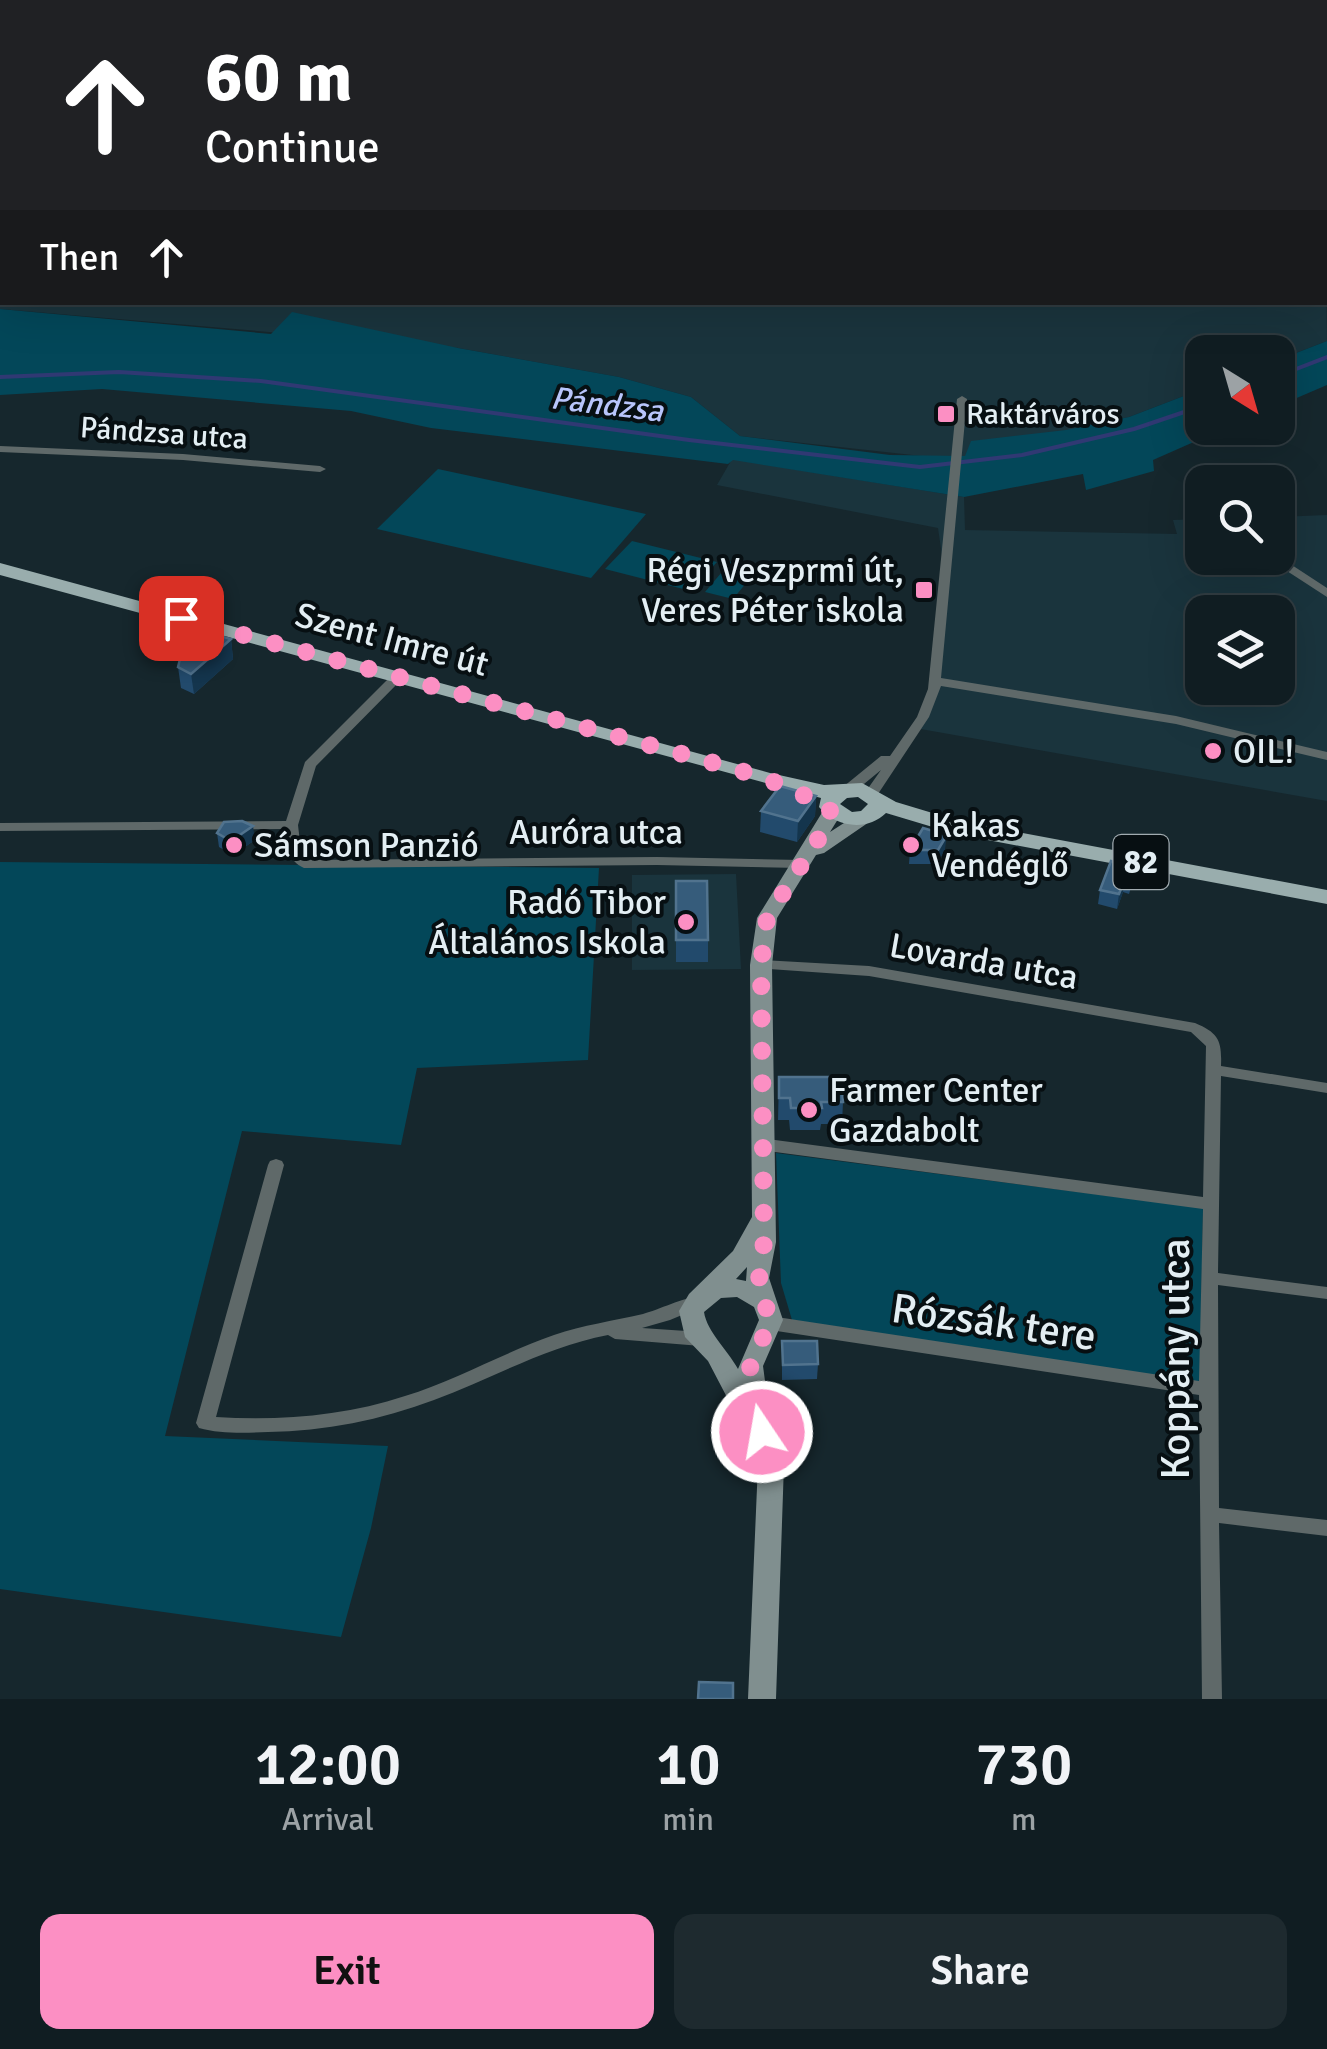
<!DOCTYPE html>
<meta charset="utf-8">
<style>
body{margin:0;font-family:Signika,sans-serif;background:#1e2a2f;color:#f1f3f6;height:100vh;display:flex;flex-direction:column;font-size:38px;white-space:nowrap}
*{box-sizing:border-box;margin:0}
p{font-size:32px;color:#9ca2a5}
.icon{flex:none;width:55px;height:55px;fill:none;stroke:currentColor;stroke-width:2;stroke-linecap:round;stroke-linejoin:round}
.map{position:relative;height:1699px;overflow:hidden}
.details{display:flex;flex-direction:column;background:#101d22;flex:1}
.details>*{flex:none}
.guide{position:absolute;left:0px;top:0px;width:1328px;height:305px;box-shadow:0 10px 40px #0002,0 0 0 2px #303b40;background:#202124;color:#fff;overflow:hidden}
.needle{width:65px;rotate:143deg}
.tools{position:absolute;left:1185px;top:335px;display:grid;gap:20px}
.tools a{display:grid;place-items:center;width:110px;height:110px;border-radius:20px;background:#101d22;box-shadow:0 10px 40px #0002,0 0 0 2px #303b40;font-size:50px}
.pin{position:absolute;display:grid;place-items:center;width:85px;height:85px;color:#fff;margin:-42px;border-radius:20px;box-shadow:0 5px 15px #0006}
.me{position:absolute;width:110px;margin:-55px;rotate:348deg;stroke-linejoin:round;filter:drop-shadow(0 0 8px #0008)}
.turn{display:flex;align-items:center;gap:35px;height:210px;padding:0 40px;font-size:45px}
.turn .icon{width:130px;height:130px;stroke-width:2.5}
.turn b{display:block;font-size:70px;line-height:85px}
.then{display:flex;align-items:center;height:95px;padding:0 40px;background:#0003;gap:20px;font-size:38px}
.eta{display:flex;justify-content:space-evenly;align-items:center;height:170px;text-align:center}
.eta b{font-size:60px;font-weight:600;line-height:70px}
.action{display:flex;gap:20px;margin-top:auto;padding:20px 40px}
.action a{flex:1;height:115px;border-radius:20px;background:#fc8fc3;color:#111;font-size:40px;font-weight:600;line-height:115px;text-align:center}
.action a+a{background:#1e2a2f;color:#f1f3f6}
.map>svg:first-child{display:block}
.built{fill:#1a343d;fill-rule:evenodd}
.green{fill:#034759}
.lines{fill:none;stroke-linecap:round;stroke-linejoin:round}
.stream{stroke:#303973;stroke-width:4}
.street{fill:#5f6969;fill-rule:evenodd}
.secondary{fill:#808f8f;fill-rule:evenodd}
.primary{fill:#99adad;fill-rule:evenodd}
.wall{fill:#224a6c}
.shaded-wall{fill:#14354d}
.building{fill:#365c7b;stroke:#51738e;stroke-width:2.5}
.route{stroke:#fc8fc3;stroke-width:18;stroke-dasharray:0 32.4}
.poi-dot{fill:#fc8fc3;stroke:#070f12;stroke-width:4}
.labels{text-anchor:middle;stroke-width:8;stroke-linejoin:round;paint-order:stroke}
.far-poi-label{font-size:30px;fill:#e3eef3;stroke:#070f12;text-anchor:start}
.far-street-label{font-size:30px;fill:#e3eef3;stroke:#070f12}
.far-water-label{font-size:32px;font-style:italic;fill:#b8c5fb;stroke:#070f12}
.shield{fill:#070f12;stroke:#a1abb0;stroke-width:2.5}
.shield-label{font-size:32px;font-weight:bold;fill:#e3eef3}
.poi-label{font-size:35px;fill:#e3eef3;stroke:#070f12;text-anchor:start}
.street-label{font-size:35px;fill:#e3eef3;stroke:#070f12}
.near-street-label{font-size:42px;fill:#e3eef3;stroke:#070f12}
</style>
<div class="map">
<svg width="1327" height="1699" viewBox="0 0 1327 1699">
<rect width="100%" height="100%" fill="#16272d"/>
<g class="built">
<path d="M0 67 2 302H1325V169L1327 341 1278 360V352H1202V389L1129 417 965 456 931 457 740 436 691 397 619 377 458 348 0 309Z"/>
<path d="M732 459 964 497 965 530 1177 534 1173 520 1202 519V558H1278V517L1327 515V801L915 728 934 689 946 583 938 528 717 485ZM1202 612H1278V688H1202Z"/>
<path d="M736 874 741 969 632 970V875Z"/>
</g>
<g class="green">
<path d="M0 309 271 334 292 312 458 348 619 377 691 397 740 436 890 455 965 456 971 441 1066 430 1129 417 1202 389V428L1274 429 1196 441 1153 460 1154 471 1086 490 1083 474 964 497 733 460 728 464 431 428 351 411 102 389 0 395Z"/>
<path d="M1327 341V385L1278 406V360Z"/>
<path d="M438 469 646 514 591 578 377 529Z"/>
<path d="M632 541 717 562 691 591 605 569Z"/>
<path d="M733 559 761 565 733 599 705 592Z"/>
<path d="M0 862 599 868 588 1060 417 1068 401 1145 242 1131 165 1436 388 1446 371 1528 341 1637 0 1589Z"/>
<path d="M776 1153 1203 1208 1200 1382 792 1320 781 1283Z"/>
</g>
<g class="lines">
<g class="stream">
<path d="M1278 376 1327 357"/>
<path d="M0 377 119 372 261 381 689 440 920 467 1022 455 1134 429 1202 406"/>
</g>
<g class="street">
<path d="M962 396 967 399 941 678 1176 716 1327 752V760L1176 724 941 686 929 717 876 797H866L864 794 881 770 853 793H843L841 790 843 787 881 756H890L917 717 928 689 957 399Z"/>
<path d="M0 446 183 454 320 466 326 469 320 472 183 460 0 452Z"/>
<path d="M1278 556 1327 588V597L1267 558Z"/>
<path d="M398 672 404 676 402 679 316 766 298 825 301 851 308 860 657 857 801 860 808 864 801 868 657 865 304 868C288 861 286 845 285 829L0 831V823L286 821 305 762 394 673Z"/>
<path d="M761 960 869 966 1195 1023C1219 1033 1222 1041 1221 1066L1327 1083V1093L1221 1076 1218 1273 1327 1287V1299L1218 1285 1219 1508 1327 1520V1536L1219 1523 1222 1699H1202L1199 1395 770 1330 764 1328 761 1323 764 1318 770 1316 1199 1381 1203 1209 761 1150 755 1148 753 1144 755 1140 761 1138 1203 1197 1206 1046 1191 1032 869 976 756 968 754 965 756 962Z"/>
<path d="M276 1159 282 1161 284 1165 216 1417C279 1421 345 1416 405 1396 456 1380 503 1353 554 1335 583 1325 613 1321 643 1314 659 1310 688 1295 701 1297L704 1302 701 1307 670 1320 642 1328 701 1332 707 1334 710 1339 707 1344 701 1346 615 1339 608 1335C546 1347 493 1378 434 1400 381 1420 325 1431 268 1432 246 1433 220 1434 199 1428L196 1423 268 1165 270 1161Z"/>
</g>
<path class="secondary" d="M833 805 843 811 830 832 858 814H872L875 818 824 853 816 855 777 918 772 965 776 1242 769 1278 783 1320 763 1366 769 1411 784 1464 776 1699H748L758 1464 748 1428 742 1426 708 1361 685 1337 679 1311 689 1294 733 1251 752 1217 750 965 757 918 823 811ZM747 1267 746 1281 736 1279ZM737 1297 754 1307 759 1320 738 1369C727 1349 707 1332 704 1312L721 1298Z"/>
<path class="primary" d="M0 563 770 773 824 785 862 783 896 802 959 821 1327 890V904L956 834 886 813C867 832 835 827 819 807L821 798 0 575ZM858 797 868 804 861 811 852 812 840 804 847 798Z"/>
</g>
<g class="wall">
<path d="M231 639 233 659 194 694 181 688 178 667Z"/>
<path d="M816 796 815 816 797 842 760 832 761 811Z"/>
<path d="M217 833 255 840 233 855 219 847Z"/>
<path d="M945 849 937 864H909L910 850Z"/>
<path d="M1111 861 1133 881 1129 894 1123 892 1117 909 1098 904 1100 890Z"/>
<path d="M676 881 708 940V962H676Z"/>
<path d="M779 1077 843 1102 842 1124H821L820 1130H790L789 1120H778Z"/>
<path d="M782 1341 818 1364 817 1379 782 1380Z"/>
</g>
<g class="shaded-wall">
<path d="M231 639 233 659 194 694 191 674Z"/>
<path d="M816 796 815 816 797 842 798 821Z"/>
<path d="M253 826 255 840 233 855 231 841Z"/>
<path d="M947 835 945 849 937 864 938 850Z"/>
<path d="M1125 878 1123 892 1117 909 1119 894Z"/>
</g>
<g class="building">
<path d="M205 632 231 639 191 674 178 667 180 659Z"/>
<path d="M780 786 816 796 798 821 761 811Z"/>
<path d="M242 821 253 826 231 841 217 833 224 822Z"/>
<path d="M923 828 947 835 938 850H910Z"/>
<path d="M1111 861 1135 867 1131 880 1125 878 1119 894 1100 890Z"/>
<path d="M676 881H707L708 940H676Z"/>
<path d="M779 1077H841L843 1102H821L822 1108H791L790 1098H779Z"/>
<path d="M782 1341H817L818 1364 783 1365Z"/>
<path d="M699 1682 733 1683V1699H698Z"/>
</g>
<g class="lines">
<path class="route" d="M181 618 690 756 765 778 830 807V821L767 918 761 965 764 1242 758 1287 771 1320 750 1366 762 1432"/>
</g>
<g class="poi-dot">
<rect x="936" y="404" width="20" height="20" rx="5"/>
<rect x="914" y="580" width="20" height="20" rx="5"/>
<circle cx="1213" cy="751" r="10"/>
<circle cx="234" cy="845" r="10"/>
<circle cx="911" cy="845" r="10"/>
<circle cx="686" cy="922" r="10"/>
<circle cx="809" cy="1110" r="10"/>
</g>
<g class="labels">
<g class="far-poi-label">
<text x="966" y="424">Raktárváros</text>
</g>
<g class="far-street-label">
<text transform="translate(164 433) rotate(4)" y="10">Pándzsa utca</text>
</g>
<g class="far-water-label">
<text transform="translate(607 404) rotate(7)" y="11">Pándzsa</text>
</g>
<rect class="shield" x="1113.5" y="835" width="55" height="54" rx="8"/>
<g class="shield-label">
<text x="1141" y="873">82</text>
</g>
<g class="poi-label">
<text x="904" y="582" text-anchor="end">Régi Veszprmi út,<tspan x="904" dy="40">Veres Péter iskola</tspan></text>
<text x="1233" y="763">OIL!</text>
<text x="931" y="837">Kakas<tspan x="931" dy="40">Vendéglő</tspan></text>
<text x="254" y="857">Sámson Panzió</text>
<text x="666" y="914" text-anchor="end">Radó Tibor<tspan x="666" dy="40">Általános Iskola</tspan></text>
<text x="829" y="1102">Farmer Center<tspan x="829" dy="40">Gazdabolt</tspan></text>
</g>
<g class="street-label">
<text transform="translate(392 639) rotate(15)" y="12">Szent Imre út</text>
<text x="596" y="844">Auróra utca</text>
<text transform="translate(984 961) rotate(10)" y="12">Lovarda utca</text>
</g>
<g class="near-street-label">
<text transform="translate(994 1321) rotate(8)" y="15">Rózsák tere</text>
<text transform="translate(1174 1359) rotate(-90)" y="15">Koppány utca</text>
</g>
</g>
</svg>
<div class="tools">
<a><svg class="needle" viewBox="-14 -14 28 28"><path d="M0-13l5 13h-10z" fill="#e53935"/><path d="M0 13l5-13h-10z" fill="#9ca2a5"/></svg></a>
<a><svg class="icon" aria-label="search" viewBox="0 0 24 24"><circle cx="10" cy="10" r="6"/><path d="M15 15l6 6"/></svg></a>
<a><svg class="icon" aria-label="layers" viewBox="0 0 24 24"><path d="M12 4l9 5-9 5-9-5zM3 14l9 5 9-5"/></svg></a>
</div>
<div class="pin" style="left:181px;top:618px;background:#d93025"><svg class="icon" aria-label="arrive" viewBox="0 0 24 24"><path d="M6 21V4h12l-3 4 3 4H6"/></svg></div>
<svg class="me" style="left:762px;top:1432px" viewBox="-20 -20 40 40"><circle r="17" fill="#fc8fc3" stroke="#fff" stroke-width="3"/><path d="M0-11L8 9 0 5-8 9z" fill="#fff"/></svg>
<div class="guide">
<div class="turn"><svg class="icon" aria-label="ahead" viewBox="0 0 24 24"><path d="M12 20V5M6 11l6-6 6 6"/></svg><div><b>60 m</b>Continue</div></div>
<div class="then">Then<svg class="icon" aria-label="ahead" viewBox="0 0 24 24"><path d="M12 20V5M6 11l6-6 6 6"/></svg></div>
</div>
</div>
<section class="details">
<div class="eta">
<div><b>12:00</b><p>Arrival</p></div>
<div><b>10</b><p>min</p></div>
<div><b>730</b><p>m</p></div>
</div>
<div class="action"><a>Exit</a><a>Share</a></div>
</section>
